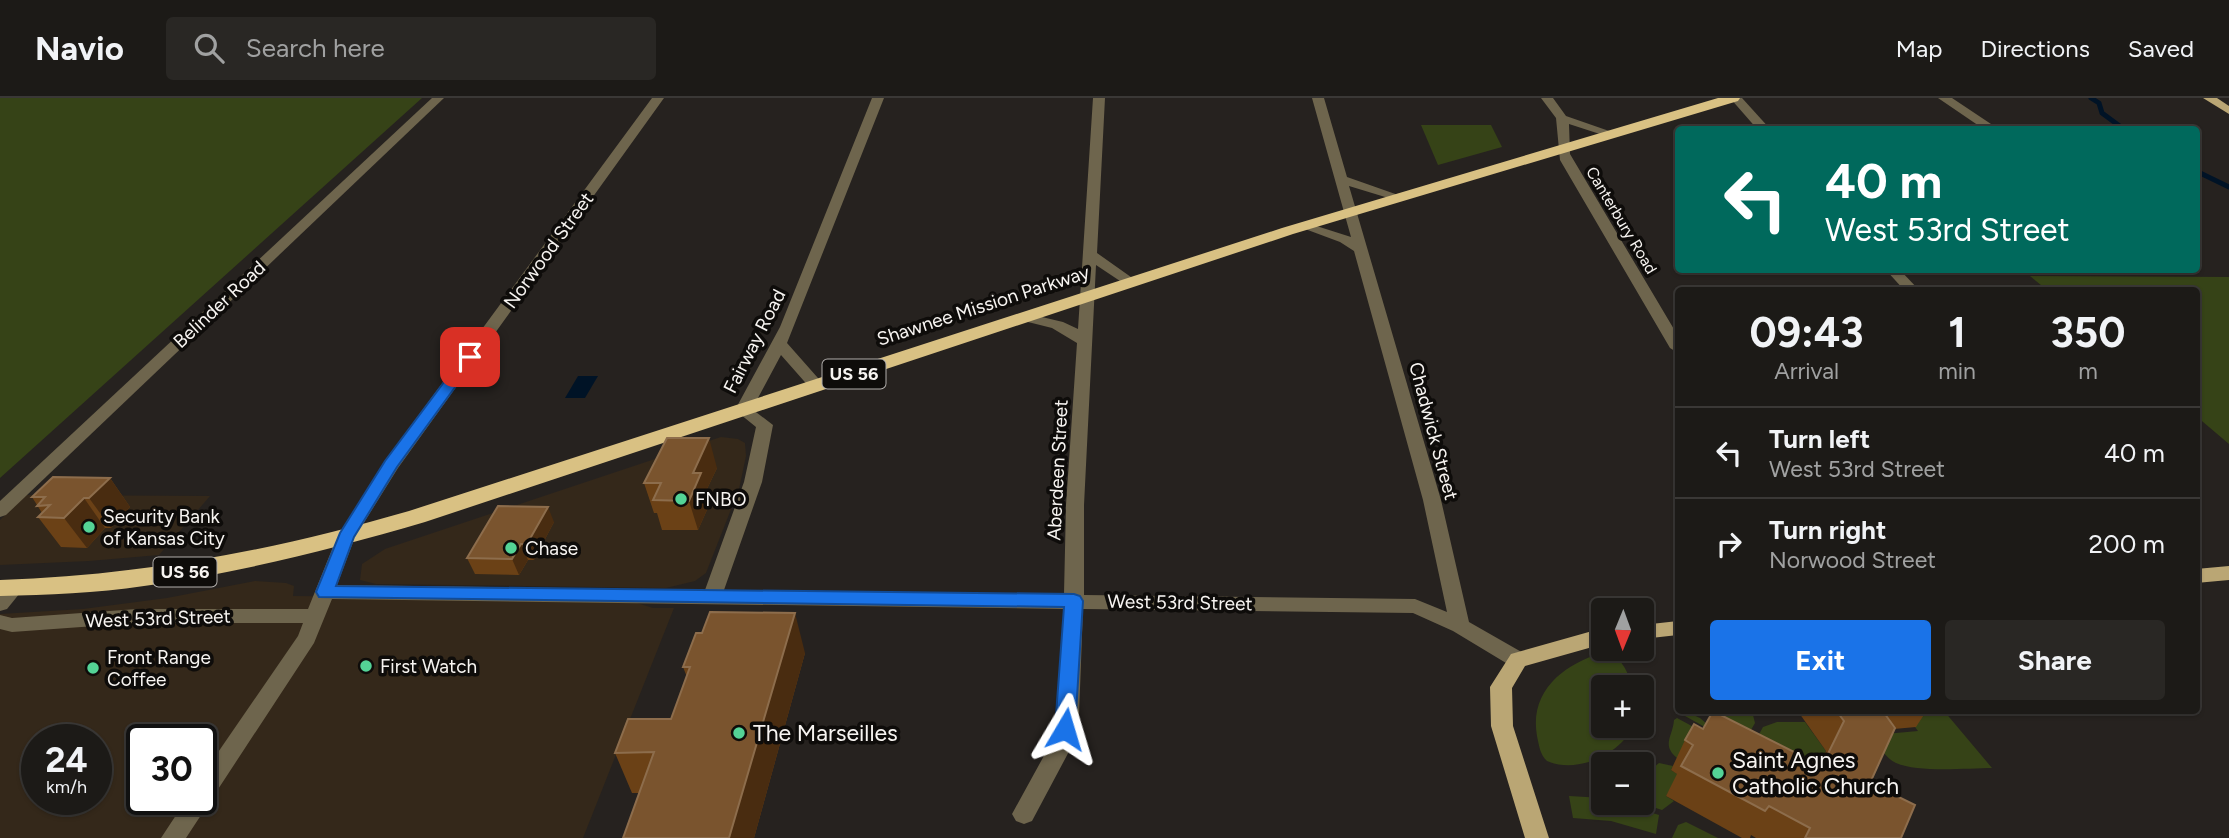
<!DOCTYPE html>
<meta charset="utf-8">
<style>
body{margin:0;font-family:Figtree,sans-serif;background:#292724;color:#f1f3f6;height:100vh;display:flex;flex-direction:column;font-size:26px;white-space:nowrap}
*{box-sizing:border-box;margin:0}
p{font-size:23px;color:#a0a1a1}
.icon{flex:none;width:38px;height:38px;fill:none;stroke:currentColor;stroke-width:2;stroke-linecap:round;stroke-linejoin:round}
.map{position:relative;flex:1;overflow:hidden}
.details{position:absolute;left:1675px;top:189px;width:525px;height:427px;display:flex;flex-direction:column;background:#1c1a17;border-radius:7px;box-shadow:0 2px 5px #0004,0 0 0 2px #3a3836}
.details>*{flex:none}
.guide{position:absolute;left:1675px;top:28px;width:525px;height:147px;border-radius:7px;box-shadow:0 2px 5px #0004,0 0 0 2px #3a3836;background:#00695c;color:#fff;overflow:hidden}
.needle{width:46px;rotate:181deg}
.controls{position:absolute;left:1591px;top:500px;display:grid;gap:14px}
.controls a{display:grid;place-items:center;width:63px;height:63px;border-radius:7px;background:#1c1a17;box-shadow:0 2px 5px #0004,0 0 0 2px #3a3836;font-size:35px}
.speed{position:absolute;left:21px;top:626px;display:flex;gap:14px;font-size:35px;font-weight:700;text-align:center}
.speed>*{display:grid;place-content:center;width:91px;height:91px;border-radius:50%;background:#1c1a17;box-shadow:0 2px 5px #0004,0 0 0 2px #3a3836;line-height:1}
.speed small{font-size:18px;font-weight:400}
.speed .limit{border:4px solid #111;border-radius:10px;background:#fff;color:#111}
.pin{position:absolute;display:grid;place-items:center;width:60px;height:60px;color:#fff;margin:-30px;border-radius:14px;box-shadow:0 4px 10px #0006}
.me{position:absolute;width:77px;margin:-38px;rotate:7deg;stroke-linejoin:round;filter:drop-shadow(0 0 5px #0008)}
.turn{display:flex;align-items:center;gap:24px;height:147px;padding:0 35px;font-size:32px}
.turn .icon{width:91px;height:91px;stroke-width:2.5}
.turn b{display:block;font-size:49px;line-height:60px}
.eta{display:flex;justify-content:space-evenly;align-items:center;height:119px;text-align:center}
.eta b{font-size:42px;font-weight:700;line-height:49px}
.primary-button{display:flex;gap:14px;margin-top:auto;padding:14px 35px}
.primary-button a{flex:1;height:80px;border-radius:7px;background:#1a73e8;color:#fff;font-size:28px;font-weight:700;line-height:80px;text-align:center}
.primary-button a+a{background:#292724;color:#f1f3f6}
ul{padding:0;list-style:none}
li{display:flex;align-items:center;gap:21px;height:91px;padding:0 35px;border-top:2px solid #3a3836}
li div{flex:1}
li b{display:block;font-size:26px}
li em{font-style:normal}
header{display:flex;align-items:center;gap:42px;box-sizing:border-box;height:98px;padding:0 35px;background:#1c1a17;border-bottom:2px solid #3a3836}
header strong{font-size:33px}
nav{display:flex;gap:38px;margin-inline-start:auto;font-size:24px}
.search{width:490px;height:63px;background:#292724;display:flex;align-items:center;gap:18px;box-sizing:border-box;padding:0 24px;border-radius:7px;color:#a0a1a1;font-size:26px}
.map>svg:first-child{display:block}
.commercial{fill:#34281a;fill-rule:evenodd}
.green{fill:#364317}
.water{fill:#001326}
.lines{fill:none;stroke-linecap:round;stroke-linejoin:round}
.stream{stroke:#001326;stroke-width:5}
.minor{fill:#6e654d;fill-rule:evenodd}
.major{fill:#baa674;fill-rule:evenodd}
.highway{fill:#d9c183;fill-rule:evenodd}
.wall{fill:#6b4116}
.shaded-wall{fill:#492c10}
.building{fill:#7a542e;stroke:#8d6d4c;stroke-width:2}
.route{fill:#1a73e8;stroke:#114b97;stroke-width:2}
.poi-dot{fill:#54d396;stroke:#0e0c0a;stroke-width:2.5}
.labels{text-anchor:middle;stroke-width:7;stroke-linejoin:round;paint-order:stroke}
.far-street-label{font-size:16px;fill:#f7f4f1;stroke:#0e0c0a}
.shield{fill:#0e0c0a;stroke:#b1aeac;stroke-width:2}
.shield-label{font-size:18px;font-weight:bold;fill:#f7f4f1}
.street-label{font-size:19px;fill:#f7f4f1;stroke:#0e0c0a}
.poi-label{font-size:19px;fill:#f7f4f1;stroke:#0e0c0a;text-anchor:start}
.near-poi-label{font-size:23px;fill:#f7f4f1;stroke:#0e0c0a;text-anchor:start}
</style>
<header>
<strong>Navio</strong>
<div class="search"><svg class="icon" aria-label="search" viewBox="0 0 24 24"><circle cx="10" cy="10" r="6"/><path d="M15 15l6 6"/></svg>Search here</div>
<nav><a>Map</a><a>Directions</a><a>Saved</a></nav>
</header>
<div class="map">
<svg width="2229" height="740" viewBox="0 0 2229 740">
<rect width="100%" height="100%" fill="#26221f"/>
<g class="commercial">
<path d="M721 339 738 341 745 345 746 358 739 391 706 475 695 483 666 490 376 486 360 482 362 466 385 451Z"/>
<path d="M26 397 210 398 159 457 89 463 0 467V422Z"/>
<path d="M255 483 286 485 294 488 293 498 628 502 653 510H674L583 740H0V516L83 511 167 500ZM37 642H96V702H37ZM142 642H201V702H142Z"/>
</g>
<g class="green">
<path d="M0 0H422L0 380Z"/>
<path d="M1421 27H1491L1502 49 1438 67Z"/>
<path d="M2030 178 2229 179V346L2196 318V192H2047Z"/>
<path d="M1602 555C1623 557 1626 573 1634 590H1603V628H1633C1620 657 1577 676 1547 663 1540 657 1539 647 1537 638 1529 593 1564 566 1602 555Z"/>
<path d="M1693 613H1752L1755 625 1741 649 1685 618 1689 615 1700 620 1708 627 1718 616Z"/>
<path d="M1903 613H1944L1992 670C1967 670 1919 675 1896 665 1886 660 1880 650 1873 641L1874 637 1918 633Z"/>
<path d="M1677 620 1808 691 1677 660C1661 647 1673 638 1674 622Z"/>
<path d="M1777 624H1805L1826 653 1815 674 1750 653 1763 629Z"/>
<path d="M1659 665 1673 668 1671 672 1679 677 1666 698 1674 703 1662 712 1641 705 1642 679Z"/>
<path d="M1569 698 1603 700V705H1621L1659 717 1656 736 1611 723 1573 720Z"/>
<path d="M1686 724 1718 740H1672L1678 727Z"/>
</g>
<path class="water" d="M578 278H598L585 300H565Z"/>
<g class="lines">
<g class="stream">
<path d="M2091 0 2099 5 2102 15 2125 32"/>
<path d="M2196 73 2229 89"/>
</g>
<g class="minor">
<path d="M432 0H444L6 417 0 419V403Z"/>
<path d="M652 0H664L398 370 355 439 337 487 705 492 744 384 756 329 735 312 780 229 872 0H884L787 245 825 288 823 291H811L781 257 752 311 773 327 762 384 724 492 1064 496 1066 407 1077 245 1052 230 1020 222 1018 219 1025 215 1063 224 1078 231 1093 0H1105L1097 155 1138 184 1131 188 1126 187 1096 167 1084 407V497L1415 501 1447 514 1423 402 1354 153 1340 144 1297 128 1304 124 1351 139 1312 0H1324L1347 79 1401 98 1395 102 1349 88 1441 402 1469 524 1525 556 1528 562 1525 568 1518 570 1511 568 1453 533 1413 515 1083 511 1079 617 1073 646 1032 723 1024 726 1016 723 1012 716 1051 645 1057 617 1064 511 332 501 314 545 186 740H161L186 702H201V679L298 538 303 525H137L12 534 0 531V517L12 520 137 511H308L337 439 385 363Z"/>
<path d="M1541 0H1553L1566 18 1612 34 1606 38 1569 26 1570 56 1678 238V255L1670 250 1560 62 1556 20Z"/>
<path d="M1730 0H1742L1771 32H1758Z"/>
<path d="M1938 0H1952L2000 32H1985Z"/>
<path d="M1886 172H1900L1919 192H1904Z"/>
<path d="M14 483 21 485 24 490 7 511 0 513V493L7 485Z"/>
</g>
<g class="major">
<path d="M2203 0H2217L2229 8V16Z"/>
<path d="M2229 468V482L2196 485V471Z"/>
<path d="M1678 523V537L1642 541V527Z"/>
<path d="M1603 530V546L1525 568 1512 590 1513 628 1549 740H1525L1491 628 1490 589 1511 556Z"/>
</g>
<path class="highway" d="M1718 0H1740L1738 3 1293 136 425 424C332 451 239 475 144 488 96 495 48 497 0 498V482C144 477 271 453 409 413L1282 130Z"/>
</g>
<g class="wall">
<path d="M717 370 706 393 710 405 698 432H662L657 415H654L644 385Z"/>
<path d="M110 380 130 409 111 430H105L87 450 61 449 38 419 42 415 32 399Z"/>
<path d="M554 424 534 462H528L519 477 475 476 467 460Z"/>
<path d="M805 555 754 740H623L640 695H632L615 655 671 621 687 579 683 569Z"/>
<path d="M1797 612H1927L1916 629 1894 631 1870 685 1901 740H1756L1751 737 1750 740H1742L1666 698 1677 676 1671 672 1685 642 1703 631 1819 666 1826 653Z"/>
</g>
<g class="shaded-wall">
<path d="M709 340 717 370 706 393 710 405 698 432 689 403 693 375Z"/>
<path d="M110 380 130 409 111 430 89 400Z"/>
<path d="M84 400 105 430 87 450 64 420Z"/>
<path d="M548 409 554 424 534 462 527 446Z"/>
<path d="M521 446 528 462 519 477 512 461Z"/>
<path d="M795 515 805 555 754 740H729Z"/>
</g>
<g class="building">
<path d="M667 340H709L693 375H701L689 403 653 402 661 385H644Z"/>
<path d="M53 379 110 380 89 400H84L64 420 38 419 50 407 37 408 45 399H32Z"/>
<path d="M498 408 548 409 527 446H521L512 461 467 460Z"/>
<path d="M710 514 795 515 729 740H623L654 654 615 655 628 621H671L690 569H683L696 535H702Z"/>
<path d="M1836 612H1882L1895 630 1870 685 1915 707 1901 740H1805L1810 730 1769 708 1765 713 1681 668 1693 647 1685 642 1694 626 1703 631 1713 613 1822 668 1844 623Z"/>
</g>
<path class="route" d="M470 255 477 259 397 369 354 439 336 488 1074 496 1080 498 1083 503 1075 631 1072 637 1065 639 1058 637 1055 631 1064 509 319 499 316 494 340 435 385 363 465 256Z"/>
<g class="poi-dot">
<circle cx="681" cy="401" r="7"/>
<circle cx="89" cy="429" r="7"/>
<circle cx="511" cy="450" r="7"/>
<circle cx="366" cy="568" r="7"/>
<circle cx="93" cy="570" r="7"/>
<circle cx="739" cy="635" r="7"/>
<circle cx="1718" cy="675" r="7"/>
</g>
<g class="labels">
<g class="far-street-label">
<text transform="translate(1622 122) rotate(59)" y="6">Canterbury Road</text>
</g>
<g class="shield">
<rect x="822.5" y="261.5" width="63" height="29" rx="5"/>
<rect x="153.5" y="459.5" width="63" height="29" rx="5"/>
</g>
<g class="shield-label">
<text x="854" y="282">US 56</text>
<text x="185" y="480">US 56</text>
</g>
<g class="street-label">
<text transform="translate(548 152) rotate(-54)" y="7">Norwood Street</text>
<text transform="translate(219 206) rotate(-43)" y="7">Belinder Road</text>
<text transform="translate(983 207) rotate(-18)" y="7">Shawnee Mission Parkway</text>
<text transform="translate(754 243) rotate(-63)" y="7">Fairway Road</text>
<text transform="translate(1434 333) rotate(75)" y="7">Chadwick Street</text>
<text transform="translate(1057 372) rotate(-87)" y="7">Aberdeen Street</text>
<text transform="translate(1180 504) rotate(1)" y="7">West 53rd Street</text>
<text transform="translate(158 520) rotate(-2)" y="7">West 53rd Street</text>
</g>
<g class="poi-label">
<text x="695" y="408">FNBO</text>
<text x="103" y="425">Security Bank<tspan x="103" dy="22">of Kansas City</tspan></text>
<text x="525" y="457">Chase</text>
<text x="107" y="566">Front Range<tspan x="107" dy="22">Coffee</tspan></text>
<text x="380" y="575">First Watch</text>
</g>
<g class="near-poi-label">
<text x="753" y="643">The Marseilles</text>
<text x="1732" y="670">Saint Agnes<tspan x="1732" dy="26">Catholic Church</tspan></text>
</g>
</g>
</svg>
<div class="controls">
<a><svg class="needle" viewBox="-14 -14 28 28"><path d="M0-13l5 13h-10z" fill="#e53935"/><path d="M0 13l5-13h-10z" fill="#a0a1a1"/></svg></a>
<a>+</a>
<a>−</a>
</div>
<div class="speed"><div>24<small>km/h</small></div><div class="limit">30</div></div>
<div class="pin" style="left:470px;top:259px;background:#d93025"><svg class="icon" aria-label="arrive" viewBox="0 0 24 24"><path d="M6 21V4h12l-3 4 3 4H6"/></svg></div>
<svg class="me" style="left:1065px;top:631px" viewBox="-20 -20 40 40"><path d="M0-17L14 15 0 8-14 15z" fill="#1a73e8" stroke="#fff" stroke-width="4"/></svg>
<div class="guide">
<div class="turn"><svg class="icon" aria-label="left" viewBox="0 0 24 24"><path d="M17 20v-9H6M10 6l-5 5 5 5"/></svg><div><b>40 m</b>West 53rd Street</div></div>
</div>
<section class="details">
<div class="eta">
<div><b>09:43</b><p>Arrival</p></div>
<div><b>1</b><p>min</p></div>
<div><b>350</b><p>m</p></div>
</div>
<ul>
<li><svg class="icon" aria-label="left" viewBox="0 0 24 24"><path d="M17 20v-9H6M10 6l-5 5 5 5"/></svg><div><b>Turn left</b><p>West 53rd Street</p></div><em>40 m</em></li>
<li><svg class="icon" aria-label="right" viewBox="0 0 24 24"><path d="M7 20v-9h11M14 6l5 5-5 5"/></svg><div><b>Turn right</b><p>Norwood Street</p></div><em>200 m</em></li>
</ul>
<div class="primary-button"><a>Exit</a><a>Share</a></div>
</section>
</div>
